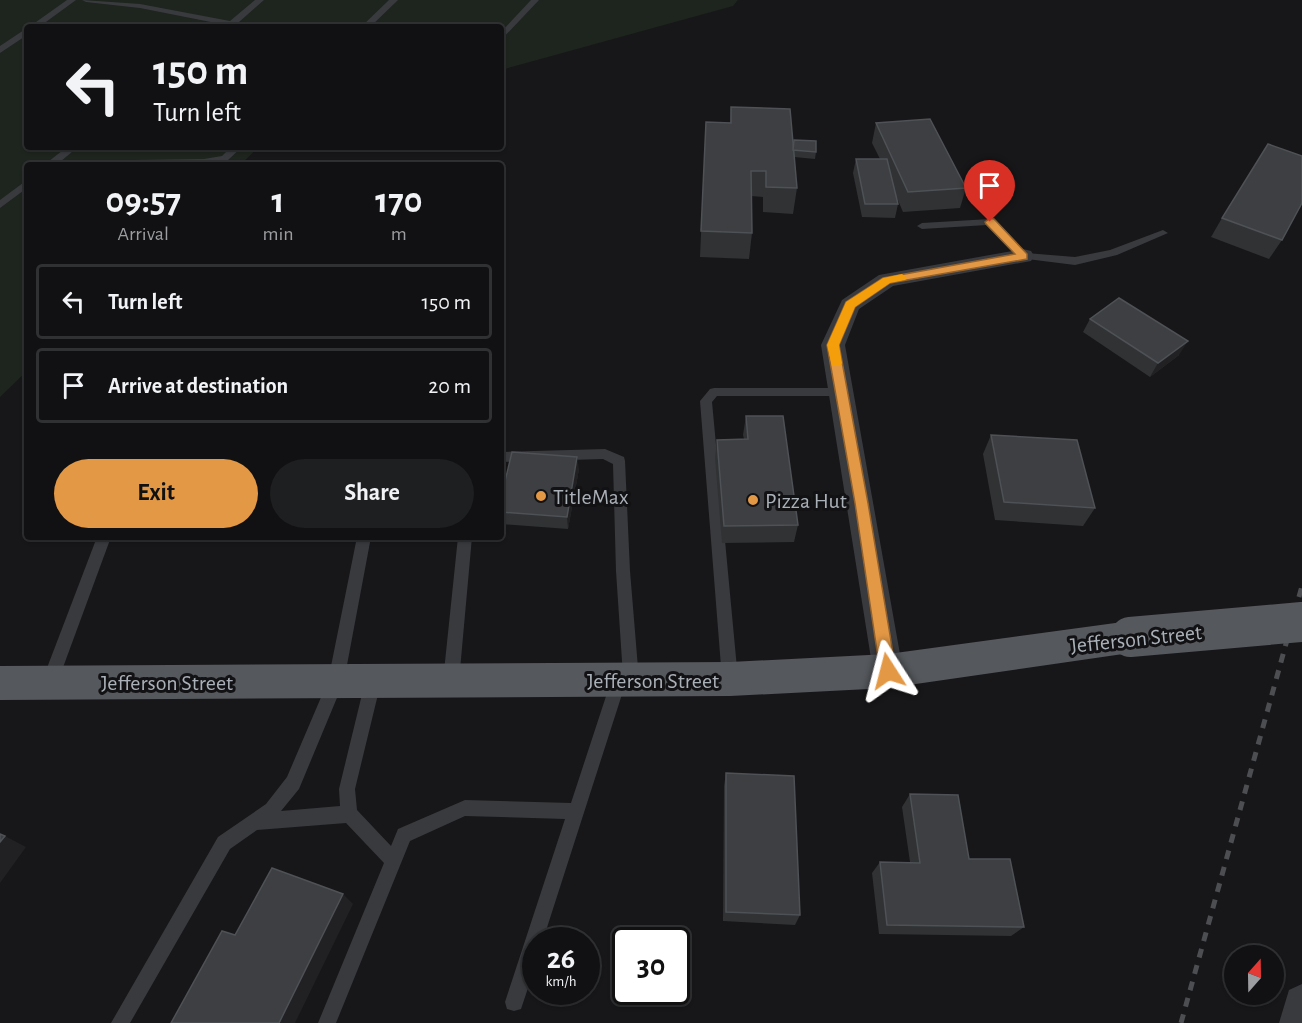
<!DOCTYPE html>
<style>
body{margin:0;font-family:"Alegreya Sans",sans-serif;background:#1e1f21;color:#f1f3f6;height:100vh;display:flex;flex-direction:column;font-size:22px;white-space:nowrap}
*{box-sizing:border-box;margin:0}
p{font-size:20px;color:#9c9da0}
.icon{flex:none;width:33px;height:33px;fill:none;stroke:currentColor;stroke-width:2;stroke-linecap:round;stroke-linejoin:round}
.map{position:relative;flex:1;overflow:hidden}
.side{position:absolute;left:24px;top:162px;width:480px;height:378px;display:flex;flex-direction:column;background:#111113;border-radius:6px;box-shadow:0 2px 4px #0004,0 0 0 2px #303133}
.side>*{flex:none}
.banner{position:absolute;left:24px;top:24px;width:480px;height:126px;border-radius:6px;box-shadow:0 2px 4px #0004,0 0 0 2px #303133;background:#111113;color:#f1f3f6;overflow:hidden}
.needle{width:39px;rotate:20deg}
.controls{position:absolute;left:1224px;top:945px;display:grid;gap:12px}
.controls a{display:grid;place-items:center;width:60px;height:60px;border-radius:50%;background:#111113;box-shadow:0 2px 4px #0004,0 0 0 2px #303133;font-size:30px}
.speed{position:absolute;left:522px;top:927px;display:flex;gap:12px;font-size:30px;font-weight:700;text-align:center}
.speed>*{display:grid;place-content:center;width:78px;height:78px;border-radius:50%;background:#111113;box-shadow:0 2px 4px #0004,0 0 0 2px #303133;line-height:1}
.speed small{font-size:15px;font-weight:400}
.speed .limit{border:3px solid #111;border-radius:9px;background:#fff;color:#111}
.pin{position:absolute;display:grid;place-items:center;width:51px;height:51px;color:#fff;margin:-62px -26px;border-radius:50% 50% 50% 0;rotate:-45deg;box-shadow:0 0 6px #0007}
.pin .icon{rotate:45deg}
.me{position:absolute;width:66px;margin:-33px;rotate:351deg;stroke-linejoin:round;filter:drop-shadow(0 0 4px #0008)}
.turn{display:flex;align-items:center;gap:21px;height:126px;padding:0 30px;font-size:27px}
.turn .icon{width:78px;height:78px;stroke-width:2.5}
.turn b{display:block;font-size:42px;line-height:51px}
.eta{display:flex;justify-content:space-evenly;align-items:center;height:102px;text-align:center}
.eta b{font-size:36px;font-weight:700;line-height:42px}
.cta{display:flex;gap:12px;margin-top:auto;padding:12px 30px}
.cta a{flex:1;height:69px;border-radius:36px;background:#e39845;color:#111;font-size:24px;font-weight:700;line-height:69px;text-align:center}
.cta a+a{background:#1e1f21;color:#f1f3f6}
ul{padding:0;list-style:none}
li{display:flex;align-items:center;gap:18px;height:75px;margin:0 12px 9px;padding:0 18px;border:3px solid #303133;border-radius:6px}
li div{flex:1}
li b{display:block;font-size:22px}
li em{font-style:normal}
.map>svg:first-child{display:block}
.green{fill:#1e241e}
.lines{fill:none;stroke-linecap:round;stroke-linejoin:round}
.lane{fill:#393a3e;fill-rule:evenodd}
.street{fill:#393a3e;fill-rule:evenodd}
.primary{fill:#55585c;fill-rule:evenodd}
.rail{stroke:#4c4e52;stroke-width:5;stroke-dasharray:9 8;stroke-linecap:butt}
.primary-bridge{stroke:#55585c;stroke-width:40}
.wall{fill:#303234}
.shaded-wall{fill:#212123}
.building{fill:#3d3f42;stroke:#4e5155;stroke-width:1.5}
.route{fill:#e39845;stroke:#94632d;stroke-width:1.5}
.slow{fill:#f59e0b}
.poi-dot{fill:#e39845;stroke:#121214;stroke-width:2}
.labels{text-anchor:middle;stroke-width:6;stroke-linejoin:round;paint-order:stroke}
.poi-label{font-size:22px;fill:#aab0b8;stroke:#121214;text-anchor:start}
.street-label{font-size:22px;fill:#aab0b8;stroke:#121214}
</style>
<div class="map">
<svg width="1302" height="1023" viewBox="0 0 1302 1023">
<rect width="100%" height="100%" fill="#171719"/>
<path class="green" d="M0 0H738L733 6 501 70V27H27V147H259L240 165H27V371L0 397Z"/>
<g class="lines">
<g class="lane">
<path d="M67 0H76L39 27H29Z"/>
<path d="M82 0 140 4 230 21 255 0H264L239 22 255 27H225L226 25 140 8 86 2Z"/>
<path d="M389 0H398L370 27H361Z"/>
<path d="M531 0H539L501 40V32Z"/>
<path d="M27 28V35L0 53V46Z"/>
<path d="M67 147H78L61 161 204 159 222 156 231 147H242L228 160 204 165H44Z"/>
<path d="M27 180V188L0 208V200Z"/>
<path d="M990 219 994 220 1026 253 1075 257 1110 250 1163 230 1168 233 1117 255 1075 265 1019 258 987 225 922 229 917 226 922 223Z"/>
<path d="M714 388H841L847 392 841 396H717L712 402 738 679 735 684 730 686 725 684 722 679 700 401 710 389Z"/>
<path d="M605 449 624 457 625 461 630 571 639 680 636 685 631 687 625 685 543 940H536V964L521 1009 514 1011 507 1009 505 1002 565 819 465 816 410 841 336 1023H318L384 863 346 823 257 830 230 849 130 1023H111L218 837 266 804 287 777 328 681 357 537H371L344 681 299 789 281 811 340 806 339 789 365 682 368 677 373 675 378 677 381 682 355 789 357 810 391 846 398 829 465 800 571 803 611 681 614 676 619 674 623 676 616 571 613 464 603 459 501 462V452Z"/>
<path d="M97 537H111L58 681 55 686 50 688 45 686 42 681Z"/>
<path d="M458 537H472L459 681 456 686 451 688 446 686 443 681Z"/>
</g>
<g class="street">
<path d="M1023 249 1031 251 1034 256 1031 261 893 286 859 309 845 345 903 671 899 681 888 685 877 681 873 671 821 345 842 300 879 275Z"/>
<path d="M1302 984V1023H1279L1289 990Z"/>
</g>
<path class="primary" d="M1130 621 1143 626 1148 637 1143 648 1130 653 888 688 730 696 0 700V666L730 662 888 654Z"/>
<path class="rail" d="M1181 1023 1302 586"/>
<path class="primary-bridge" d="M1130 637 1302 622"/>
</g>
<g class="wall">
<path d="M731 107 793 144 816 152 815 159 794 157 797 188 793 214 763 212V197L751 196 752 233 749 259 700 257 706 122 730 123Z"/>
<path d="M876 123 966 188 960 208 903 212 897 198 898 204 895 218 862 217 853 173 856 159H880L872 143Z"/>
<path d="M1222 218 1282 240 1269 259 1211 237Z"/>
<path d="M1090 319 1179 355 1150 377 1083 332Z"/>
<path d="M746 416 798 525 794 542 722 543 715 458 717 440 744 439 743 435Z"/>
<path d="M991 435 1095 508 1083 526 995 520 983 454Z"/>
<path d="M579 469 568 529 501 524V498Z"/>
<path d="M294 537H318L317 539Z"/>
<path d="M726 773 800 915 795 925 723 921 724 786Z"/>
<path d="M910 794 969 859 1024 927 1011 936 879 934 872 873 880 862H910L902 807Z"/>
</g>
<g class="shaded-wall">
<path d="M1188 341 1179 355 1150 377 1158 363Z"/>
<path d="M577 457 579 469 568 529 567 517Z"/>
<path d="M5 836 26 847 0 883V842Z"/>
<path d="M343 894 353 904 295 1023H279Z"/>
</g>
<g class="building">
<path d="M731 107 790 109 797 188 766 187V171H751L752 233 701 231 706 122 731 123Z"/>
<path d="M930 119 966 188 908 192 876 123Z"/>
<path d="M794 140 816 141V152L793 150Z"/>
<path d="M1268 144 1302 156V203L1282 240 1222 218Z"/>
<path d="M856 159H887L898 204H865Z"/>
<path d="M1119 298 1188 341 1158 363 1090 319Z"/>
<path d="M746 416H783L798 525 724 526 717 440 748 439Z"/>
<path d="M991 435 1077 440 1095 508 1004 502Z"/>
<path d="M512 452 577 457 567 517 501 512V498Z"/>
<path d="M726 773 794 776 800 915 726 912Z"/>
<path d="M910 794 958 795 969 859H1010L1024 927 887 925 880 862 920 863Z"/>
<path d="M0 834 5 836 0 842Z"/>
<path d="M272 868 343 894 279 1023H171L222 931 235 935Z"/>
</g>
<path class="route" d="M990 218 994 219 1027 254V259L890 283 855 307 839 345 868 503 896 671 893 676 888 678 883 676 880 671 855 503 827 345 846 302 883 278 1015 254 986 224 985 222Z"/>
<path class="slow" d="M902 274 907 278 905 280 890 283 855 307 839 345 842 363 840 366H832L827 345 846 302 883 278Z"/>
<g class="poi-dot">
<circle cx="541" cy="496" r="6"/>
<circle cx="753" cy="500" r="6"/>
</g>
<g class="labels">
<g class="poi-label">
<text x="553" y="504">TitleMax</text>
<text x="765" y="508">Pizza Hut</text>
</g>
<g class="street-label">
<text transform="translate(1136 638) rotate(-6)" y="8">Jefferson Street</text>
<text x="653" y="688">Jefferson Street</text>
<text x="167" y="690">Jefferson Street</text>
</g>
</g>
</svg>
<div class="controls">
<a><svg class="needle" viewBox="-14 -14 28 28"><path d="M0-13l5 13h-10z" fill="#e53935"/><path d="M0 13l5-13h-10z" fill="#9c9da0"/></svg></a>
</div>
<div class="speed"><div>26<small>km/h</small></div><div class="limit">30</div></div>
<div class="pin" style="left:990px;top:222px;background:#d93025"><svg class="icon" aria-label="arrive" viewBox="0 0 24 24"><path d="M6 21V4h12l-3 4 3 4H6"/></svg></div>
<svg class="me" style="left:888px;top:671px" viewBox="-20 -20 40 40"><path d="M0-17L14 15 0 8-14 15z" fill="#e39845" stroke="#fff" stroke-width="4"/></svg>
<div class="banner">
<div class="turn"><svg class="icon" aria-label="left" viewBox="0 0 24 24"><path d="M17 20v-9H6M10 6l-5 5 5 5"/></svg><div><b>150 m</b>Turn left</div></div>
</div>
<section class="side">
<div class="eta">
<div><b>09:57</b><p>Arrival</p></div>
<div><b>1</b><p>min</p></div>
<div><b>170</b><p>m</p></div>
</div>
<ul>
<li><svg class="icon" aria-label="left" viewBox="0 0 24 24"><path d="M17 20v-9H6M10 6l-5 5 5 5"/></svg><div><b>Turn left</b></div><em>150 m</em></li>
<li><svg class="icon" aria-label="arrive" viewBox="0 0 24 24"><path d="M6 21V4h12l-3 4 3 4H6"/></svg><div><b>Arrive at destination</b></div><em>20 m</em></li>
</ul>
<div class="cta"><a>Exit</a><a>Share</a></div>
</section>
</div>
